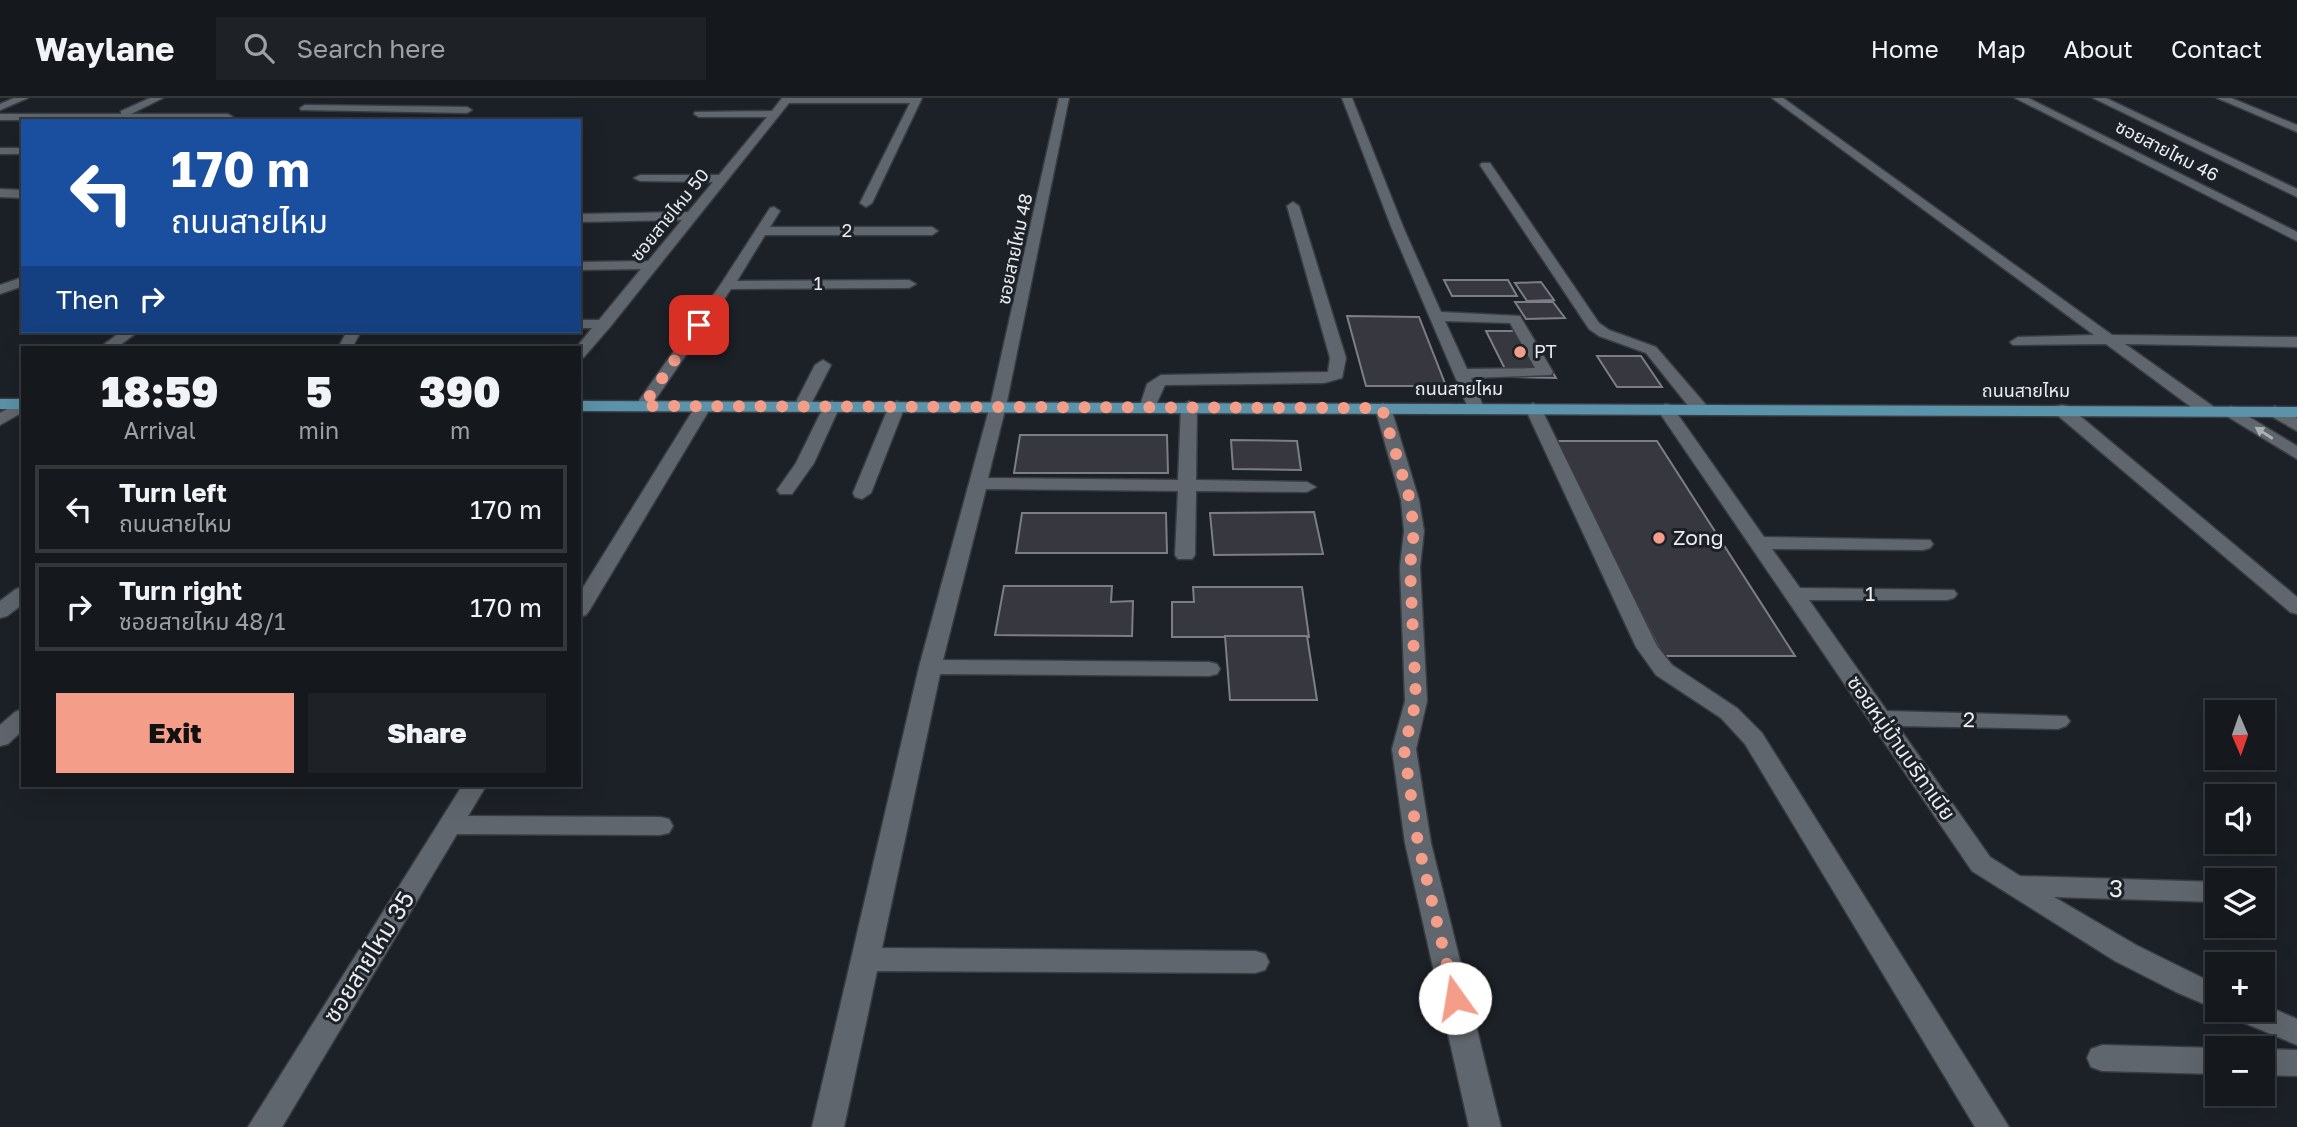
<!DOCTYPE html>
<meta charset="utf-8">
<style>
body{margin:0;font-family:"Golos Text","Noto Sans Thai",sans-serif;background:#1e2226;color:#f1f3f6;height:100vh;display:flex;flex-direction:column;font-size:26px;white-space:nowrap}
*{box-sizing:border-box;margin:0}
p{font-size:23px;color:#9da0a4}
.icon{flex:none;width:38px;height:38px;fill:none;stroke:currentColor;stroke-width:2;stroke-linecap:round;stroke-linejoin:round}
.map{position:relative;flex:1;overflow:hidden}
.side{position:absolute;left:21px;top:248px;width:560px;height:441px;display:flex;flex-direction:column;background:#15191d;border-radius:0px;box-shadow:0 7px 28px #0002,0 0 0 2px #34383b}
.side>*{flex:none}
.hud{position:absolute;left:21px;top:21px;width:560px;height:214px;border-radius:0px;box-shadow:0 7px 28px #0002,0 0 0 2px #34383b;background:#1a4fa0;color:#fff;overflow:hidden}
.needle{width:46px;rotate:178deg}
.fabs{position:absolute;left:2205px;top:602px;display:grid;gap:14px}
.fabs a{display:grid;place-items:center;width:70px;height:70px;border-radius:0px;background:#15191d;box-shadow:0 7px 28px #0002,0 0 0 2px #34383b;font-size:35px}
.pin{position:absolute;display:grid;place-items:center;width:60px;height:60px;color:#fff;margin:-30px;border-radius:14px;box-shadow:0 4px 10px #0006}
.me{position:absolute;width:77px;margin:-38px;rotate:347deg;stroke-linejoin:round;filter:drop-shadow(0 0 5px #0008)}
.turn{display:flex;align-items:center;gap:24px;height:147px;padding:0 35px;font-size:32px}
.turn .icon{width:91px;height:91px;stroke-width:2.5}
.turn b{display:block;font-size:49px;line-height:60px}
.then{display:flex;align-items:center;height:66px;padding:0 35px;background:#0003;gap:14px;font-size:26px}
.eta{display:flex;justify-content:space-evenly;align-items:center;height:119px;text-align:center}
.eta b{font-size:42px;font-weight:800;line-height:49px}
.button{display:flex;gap:14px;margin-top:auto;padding:14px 35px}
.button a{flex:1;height:80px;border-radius:0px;background:#f49e8a;color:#111;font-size:28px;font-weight:800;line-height:80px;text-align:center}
.button a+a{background:#1e2226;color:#f1f3f6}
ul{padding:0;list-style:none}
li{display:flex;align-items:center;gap:21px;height:88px;margin:0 14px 10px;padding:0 21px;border:4px solid #34383b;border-radius:0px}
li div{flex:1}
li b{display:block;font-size:26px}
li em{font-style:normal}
header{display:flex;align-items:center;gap:42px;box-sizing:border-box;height:98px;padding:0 35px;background:#15191d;border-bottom:2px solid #34383b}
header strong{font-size:33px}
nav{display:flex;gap:38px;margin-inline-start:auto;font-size:24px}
.search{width:490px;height:63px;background:#1e2226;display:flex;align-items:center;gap:18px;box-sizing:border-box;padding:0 24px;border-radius:0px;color:#9da0a4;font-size:26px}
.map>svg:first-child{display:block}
.building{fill:#37383f;stroke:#7c7d86;stroke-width:2}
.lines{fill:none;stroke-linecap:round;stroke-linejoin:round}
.minor-casing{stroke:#393c41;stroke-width:3}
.major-casing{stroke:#393c41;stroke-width:3}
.minor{fill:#60666d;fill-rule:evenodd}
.major{fill:#5a93aa;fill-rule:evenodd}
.oneway{fill:#abb0b5}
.route{stroke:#f49e8a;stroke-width:12;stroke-dasharray:0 21.6}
.poi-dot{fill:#f49e8a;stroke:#1c2127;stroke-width:2.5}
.labels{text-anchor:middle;stroke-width:6;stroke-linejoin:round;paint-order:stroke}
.far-street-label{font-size:18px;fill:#e9ecf0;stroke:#1c2127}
.far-poi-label{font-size:18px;fill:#e9ecf0;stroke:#1c2127;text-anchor:start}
.poi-label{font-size:21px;fill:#e9ecf0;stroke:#1c2127;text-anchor:start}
.street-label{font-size:21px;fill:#e9ecf0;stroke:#1c2127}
.near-street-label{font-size:24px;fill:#e9ecf0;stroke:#1c2127}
</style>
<header>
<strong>Waylane</strong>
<div class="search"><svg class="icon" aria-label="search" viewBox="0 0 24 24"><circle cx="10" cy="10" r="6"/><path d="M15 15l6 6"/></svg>Search here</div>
<nav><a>Home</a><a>Map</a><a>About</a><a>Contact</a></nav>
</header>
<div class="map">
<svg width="2297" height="1029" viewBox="0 0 2297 1029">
<rect width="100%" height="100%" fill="#1c2127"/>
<g class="building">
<path d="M1444 182H1508L1517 198H1452Z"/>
<path d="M1541 184 1554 202 1527 203 1515 185Z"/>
<path d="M1515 204H1553L1565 220 1526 221Z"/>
<path d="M1347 218 1419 219 1446 288H1366Z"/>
<path d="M1486 233H1529L1556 280 1509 279Z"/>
<path d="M1597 258H1641L1662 289H1617Z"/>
<path d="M1020 337H1167L1168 375H1014Z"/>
<path d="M1231 342 1297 343 1301 372 1233 371Z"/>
<path d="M1553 343H1657L1795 558H1663Z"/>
<path d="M1314 414 1323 456 1214 457 1210 415Z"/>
<path d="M1022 415H1166L1167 455H1016Z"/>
<path d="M1004 488H1112L1111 504 1133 503 1132 538 995 537Z"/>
<path d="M1193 489H1302L1309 539H1172V504H1194Z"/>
<path d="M1225 538H1307L1317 602H1230Z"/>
</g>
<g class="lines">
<defs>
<g id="minor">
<path d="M14 0H28L0 12V6Z"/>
<path d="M150 0H163L131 16H228L233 19 228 22H0V16H121V13Z"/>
<path d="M782 0H922L872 105 866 109 860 105 910 5H789L610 229 584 259 579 261V250H576L592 230H579V222H599L641 171 579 172V164L648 163 682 122 579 124V116L688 114 713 84 640 83 634 80 640 77H719L767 19H699L694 16 695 14 772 13Z"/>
<path d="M1059 0H1069L1006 308 988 380 1178 382 1181 308 1189 303 1197 308 1196 382 1307 384 1316 389 1307 394 1196 393 1195 457 1192 461H1178L1175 457 1178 393 986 391 943 562 1209 564 1217 566 1220 571 1217 576 1209 578 940 576 882 850 1255 853 1265 856 1269 864 1265 872 1255 875 877 873 844 1029H812L919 569 990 308Z"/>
<path d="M1342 0H1352L1404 131 1441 214 1520 218 1553 274 1551 277 1471 280 1484 310 1476 315 1470 314 1392 131ZM1445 223 1510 225 1535 270 1467 271Z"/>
<path d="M1772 0H1783L2112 237 2297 239V249L2125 246 2214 309 2216 313 2208 318 2202 317 2106 246 2013 247 2010 244 2018 239 2094 237Z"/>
<path d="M2015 0H2028L2297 134V143Z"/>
<path d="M2093 0H2106L2297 91V99Z"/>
<path d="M2217 0H2231L2297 27V34Z"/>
<path d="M305 7 467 9 472 12 467 15 301 12 300 10Z"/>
<rect x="0" y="50" width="23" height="6"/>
<path d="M1482 65H1490L1599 225 1609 232 1656 249 1706 307 1708 311 1706 315H1694L1646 255 1599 238 1589 231 1480 67Z"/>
<path d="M0 91 23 92V100L0 99Z"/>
<path d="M1293 104 1299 108 1346 260 1342 280 1324 285 1165 287 1154 311H1142L1140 308 1147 286 1161 277 1328 274 1330 260 1287 108Z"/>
<path d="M774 109 780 113 770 129H932L938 133 932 137H765L737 183 909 182 916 186 909 190 731 191 649 311H637L635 308 721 186 770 110Z"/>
<path d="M23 179V188L0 196V187Z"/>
<path d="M122 233H139L116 250H99Z"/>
<path d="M347 233H361L352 250H338Z"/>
<path d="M823 262 831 267 810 308 802 313 796 311 794 308 815 267Z"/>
<path d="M23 302V314L0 327V315Z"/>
<path d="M832 303 840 308 814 365 792 396H780L777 392 796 365 824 308Z"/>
<path d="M897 303 905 308 871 395 862 401 855 399 853 395 889 308Z"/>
<path d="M703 304 711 309 589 513 586 517 579 519V496L695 309Z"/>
<path d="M1383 305 1391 310 1419 402 1424 433 1420 469 1427 603 1416 651 1431 745 1501 1029H1469L1405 745 1392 651 1405 603 1400 469 1404 433 1401 402 1375 310Z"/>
<path d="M1533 305 1541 310 1657 548 1672 567 1737 610 1762 635 2009 1029H1975L1745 646 1721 620 1656 577 1636 549 1525 310Z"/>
<path d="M1665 306 1671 307 1764 439 1930 442 1933 446 1930 450 1923 452 1772 451 1800 490 1954 492 1957 496 1954 500 1947 502H1809L1887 613 2066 618 2070 623 2066 628 2058 631 1898 628 1990 759 2020 778 2217 784 2216 804 2054 799 2136 847 2217 887 2218 912 2176 894 2115 863 1972 773 1657 311Z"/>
<path d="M2062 307 2068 308 2297 499V516L2290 514 2056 316 2054 312 2056 308Z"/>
<path d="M2231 308 2297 348V361L2225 317 2223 313Z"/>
<path d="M2275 308 2297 320V333L2269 317 2267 313Z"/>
<path d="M23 489V506L7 518 0 520V503L16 491Z"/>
<path d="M23 611V632L8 646 0 648V627L15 614Z"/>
<path d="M462 688H486L468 718 660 719 669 721 673 728 669 735 660 737 457 736 282 1029H248Z"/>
<path d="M2263 906 2297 921V947L2235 921 2230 912H2263Z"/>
<path d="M2102 947 2217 950V976L2102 973 2091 969 2087 960 2091 951Z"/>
<path d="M2263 951 2297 952V978L2263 977Z"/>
</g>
<g id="major">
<rect x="0" y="301" width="23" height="10"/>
<path d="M579 303 2297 309V319L579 313Z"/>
</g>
</defs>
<use href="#minor" class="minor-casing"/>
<use href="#major" class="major-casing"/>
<use href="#minor" class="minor"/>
<use href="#major" class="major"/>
</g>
<defs><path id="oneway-solid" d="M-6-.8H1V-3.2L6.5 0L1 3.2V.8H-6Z" transform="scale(1.75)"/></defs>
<use class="oneway" href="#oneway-solid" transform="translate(2264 335) rotate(-147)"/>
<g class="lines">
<path class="route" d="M699 227 643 308 1382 310 1410 402 1414 433 1410 469 1416 603 1404 651 1418 745 1455 900"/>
</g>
<g class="poi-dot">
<circle cx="1520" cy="254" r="7"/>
<circle cx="1659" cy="440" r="7"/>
</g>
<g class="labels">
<g class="far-street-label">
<text transform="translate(2167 53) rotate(27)" y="6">ซอยสายไหม 46</text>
<text transform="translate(670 117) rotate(-51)" y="6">ซอยสายไหม 50</text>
<text x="847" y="139">2</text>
<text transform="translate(1015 151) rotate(-78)" y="6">ซอยสายไหม 48</text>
<text x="818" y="192">1</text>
<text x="1459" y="297">ถนนสายไหม</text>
<text x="2026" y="299">ถนนสายไหม</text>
</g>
<g class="far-poi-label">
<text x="1534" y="260">PT</text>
</g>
<g class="poi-label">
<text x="1673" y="447">Zong</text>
</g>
<g class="street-label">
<text x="1870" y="503">1</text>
<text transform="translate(1969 622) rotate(1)" y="7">2</text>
<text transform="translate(1901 650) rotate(55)" y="7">ซอยหมู่บ้านบริทาเนีย</text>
</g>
<g class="near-street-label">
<text transform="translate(2116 791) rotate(2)" y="8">3</text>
<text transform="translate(369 859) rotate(-58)" y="8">ซอยสายไหม 35</text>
</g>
</g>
</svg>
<div class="fabs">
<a><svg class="needle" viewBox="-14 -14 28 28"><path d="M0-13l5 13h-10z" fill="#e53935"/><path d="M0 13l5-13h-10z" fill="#9da0a4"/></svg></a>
<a><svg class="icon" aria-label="sound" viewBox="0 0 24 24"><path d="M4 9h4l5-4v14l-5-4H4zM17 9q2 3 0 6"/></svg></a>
<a><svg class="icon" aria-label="layers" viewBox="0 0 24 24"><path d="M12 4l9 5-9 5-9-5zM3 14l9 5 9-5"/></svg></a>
<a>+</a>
<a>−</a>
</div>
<div class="pin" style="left:699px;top:227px;background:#d93025"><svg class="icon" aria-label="arrive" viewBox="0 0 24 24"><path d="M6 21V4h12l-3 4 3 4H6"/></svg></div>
<svg class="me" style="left:1455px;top:900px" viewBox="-20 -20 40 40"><circle r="19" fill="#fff"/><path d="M0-13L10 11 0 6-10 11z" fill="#f49e8a"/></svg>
<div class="hud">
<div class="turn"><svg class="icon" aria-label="left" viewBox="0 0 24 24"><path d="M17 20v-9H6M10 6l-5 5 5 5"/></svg><div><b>170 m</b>ถนนสายไหม</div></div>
<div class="then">Then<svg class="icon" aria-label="right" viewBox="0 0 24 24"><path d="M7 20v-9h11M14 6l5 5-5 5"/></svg></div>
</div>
<section class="side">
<div class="eta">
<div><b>18:59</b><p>Arrival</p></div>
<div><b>5</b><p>min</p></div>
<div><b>390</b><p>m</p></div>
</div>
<ul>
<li><svg class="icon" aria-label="left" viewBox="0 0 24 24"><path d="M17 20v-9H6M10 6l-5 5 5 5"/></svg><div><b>Turn left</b><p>ถนนสายไหม</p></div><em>170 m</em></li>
<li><svg class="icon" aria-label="right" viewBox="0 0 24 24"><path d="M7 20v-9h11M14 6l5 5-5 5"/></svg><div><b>Turn right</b><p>ซอยสายไหม 48/1</p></div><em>170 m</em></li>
</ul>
<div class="button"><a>Exit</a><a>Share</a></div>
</section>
</div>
